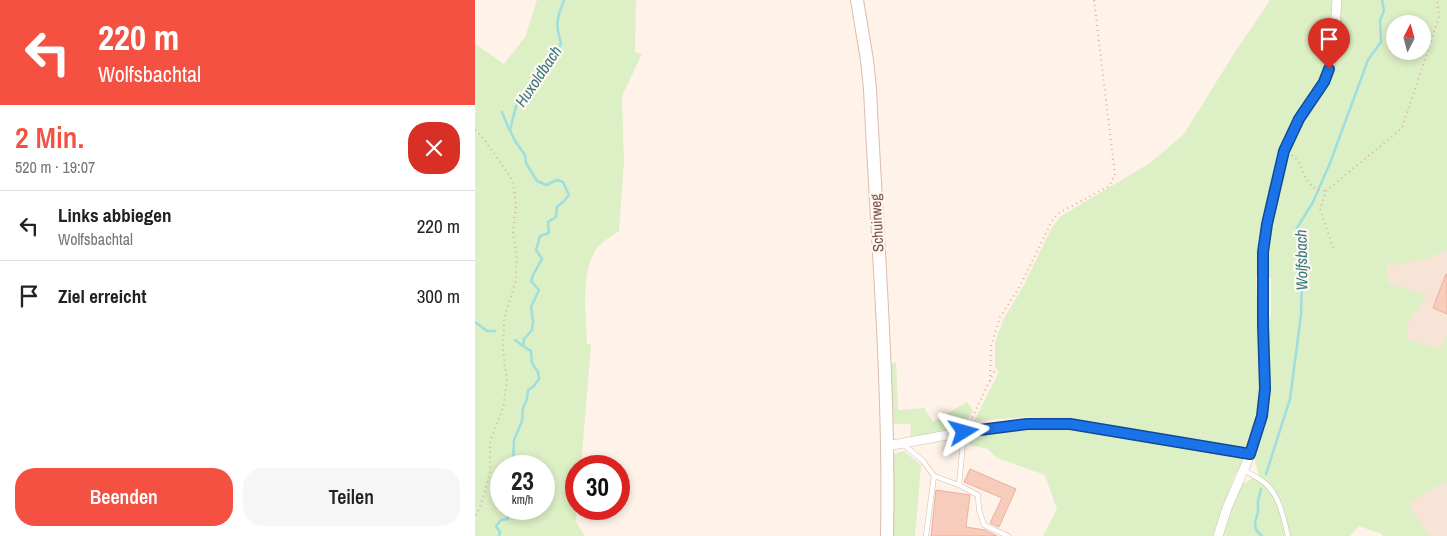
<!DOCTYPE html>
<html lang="de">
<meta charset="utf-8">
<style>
body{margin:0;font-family:"Archivo Narrow",sans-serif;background:#f6f6f6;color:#222;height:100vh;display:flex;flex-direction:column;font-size:19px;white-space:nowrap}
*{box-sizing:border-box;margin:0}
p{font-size:16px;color:#767676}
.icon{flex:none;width:28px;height:28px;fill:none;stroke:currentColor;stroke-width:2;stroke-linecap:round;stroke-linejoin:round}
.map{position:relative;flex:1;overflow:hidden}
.drawer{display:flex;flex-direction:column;background:#fff;width:475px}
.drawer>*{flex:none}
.banner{background:#f45142;color:#fff;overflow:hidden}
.needle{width:32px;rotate:6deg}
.fabs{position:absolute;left:911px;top:15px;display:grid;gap:10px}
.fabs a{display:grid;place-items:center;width:45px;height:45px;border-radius:50%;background:#fff;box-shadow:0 2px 8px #0003;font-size:25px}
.speed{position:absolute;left:15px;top:455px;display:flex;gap:10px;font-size:25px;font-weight:700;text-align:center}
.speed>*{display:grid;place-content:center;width:65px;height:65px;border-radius:50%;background:#fff;box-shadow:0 2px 8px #0003;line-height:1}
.speed small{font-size:12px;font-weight:400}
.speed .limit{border:8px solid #d22;background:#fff;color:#111}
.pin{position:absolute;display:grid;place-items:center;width:42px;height:42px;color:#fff;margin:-51px -21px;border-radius:50% 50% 50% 0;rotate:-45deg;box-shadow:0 0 5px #0007}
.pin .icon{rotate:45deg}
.me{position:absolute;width:55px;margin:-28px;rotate:82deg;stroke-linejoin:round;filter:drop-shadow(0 0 4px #0008)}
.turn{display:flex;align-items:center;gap:18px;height:105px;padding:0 15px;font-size:22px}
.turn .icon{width:65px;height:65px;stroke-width:2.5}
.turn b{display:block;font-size:35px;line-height:42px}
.round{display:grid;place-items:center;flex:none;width:52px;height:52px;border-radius:20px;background:#f6f6f6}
.headline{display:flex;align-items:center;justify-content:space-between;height:85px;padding:0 15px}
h1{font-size:30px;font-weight:600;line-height:38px;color:#f45142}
.cta{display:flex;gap:10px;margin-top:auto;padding:10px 15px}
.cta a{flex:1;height:58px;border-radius:20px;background:#f45142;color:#fff;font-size:20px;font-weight:600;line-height:58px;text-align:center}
.cta a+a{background:#f6f6f6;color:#222}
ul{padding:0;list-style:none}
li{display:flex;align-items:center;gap:15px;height:70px;padding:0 15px;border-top:1px solid #e0e0e0}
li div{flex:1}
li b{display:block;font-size:19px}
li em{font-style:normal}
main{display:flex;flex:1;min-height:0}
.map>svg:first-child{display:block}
.residential{fill:#f7e4d6}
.green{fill:#dcefc5;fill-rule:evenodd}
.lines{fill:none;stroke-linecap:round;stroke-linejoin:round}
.stream{stroke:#9fdede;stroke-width:2.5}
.building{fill:#f7ccbd;stroke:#ecaf9c}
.lane-casing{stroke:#d5bbaf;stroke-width:5.5}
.street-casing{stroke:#d5bbaf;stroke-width:10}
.secondary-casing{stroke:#dbbcae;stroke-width:14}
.path{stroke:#ddaf9f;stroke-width:2;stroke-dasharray:1 4;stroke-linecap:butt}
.lane{stroke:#fff;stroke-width:4.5}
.street{stroke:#fff;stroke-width:9}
.secondary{stroke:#fff;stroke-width:12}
.route-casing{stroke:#114b97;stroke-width:12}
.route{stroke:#1a73e8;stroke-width:9}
.labels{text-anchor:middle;stroke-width:4.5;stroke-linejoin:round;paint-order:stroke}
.street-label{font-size:15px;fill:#7d5448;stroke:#fff8f2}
.water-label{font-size:16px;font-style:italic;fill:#377a7c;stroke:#fff8f2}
</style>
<main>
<section class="drawer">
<div class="banner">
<div class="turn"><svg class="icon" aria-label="left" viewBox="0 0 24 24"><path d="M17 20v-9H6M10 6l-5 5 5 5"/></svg><div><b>220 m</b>Wolfsbachtal</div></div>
</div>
<div class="headline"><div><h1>2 Min.</h1><p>520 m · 19:07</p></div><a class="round" style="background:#d93025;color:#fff"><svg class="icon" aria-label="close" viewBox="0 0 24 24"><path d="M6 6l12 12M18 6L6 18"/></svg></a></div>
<ul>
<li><svg class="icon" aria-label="left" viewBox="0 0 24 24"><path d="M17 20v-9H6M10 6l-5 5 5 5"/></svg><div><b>Links abbiegen</b><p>Wolfsbachtal</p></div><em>220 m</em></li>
<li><svg class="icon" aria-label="arrive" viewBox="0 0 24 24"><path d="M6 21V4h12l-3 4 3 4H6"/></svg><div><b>Ziel erreicht</b></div><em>300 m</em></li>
</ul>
<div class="cta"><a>Beenden</a><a>Teilen</a></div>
</section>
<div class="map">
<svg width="972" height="536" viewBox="0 0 972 536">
<rect width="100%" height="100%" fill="#fff3e9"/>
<g class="residential">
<path d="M972 250V335L966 349 932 339V324L914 284 912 265 951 259Z"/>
<path d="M972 481V536H956L953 534 933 504 951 492Z"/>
</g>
<g class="green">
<path d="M62 0H161L160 52 167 54 147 96 149 162 144 231C137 236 127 241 122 248 105 271 111 316 112 344H116L106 466H101V509H102L101 522 110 536H0V44L29 64 50 37ZM26 466H69V509H26Z"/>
<path d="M794 0H972V250L951 259 912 266 914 284 952 295 932 324V339L965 349 972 335V481L951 492 933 504 953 534 956 536H908L907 534 884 526 875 536H746L756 505 768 484 784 474 778 456 790 420 791 327 796 314V278H781L787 397C785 415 780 432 772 449L766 451 596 421 554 417 499 421 524 372 520 367V343L528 320 549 285 576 229 586 216 675 163 709 134 758 55 794 2ZM920 24H948V51H920Z"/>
<path d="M421 362 423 410 449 408 458 422 492 402 498 411 486 429 435 438 436 424H417L414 366Z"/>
<path d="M554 426 595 427 767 458 769 462 759 476 740 536H568L582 509 570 475 522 458 513 449 490 444 492 437 499 434Z"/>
<path d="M429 451 446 465 440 536H417V454Z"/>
</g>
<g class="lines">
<g class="stream">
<path d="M27 112 34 129"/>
<path d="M0 322 12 331H20"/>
<path d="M40 340 48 346"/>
<path d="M38 466 39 440 47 421 48 408 52 399 53 390 59 386 64 379 63 372 57 363 56 351 48 346 49 339 57 330 58 321 56 307 64 290 56 281 58 275 67 259 61 250 65 236 74 233 73 222 81 217 82 207 90 200 94 195 88 182 82 180 71 185 62 181 51 163 50 155 40 141 35 130 41 106 48 102 53 95 54 87 65 74 72 58 83 50 86 43C80 24 82 18 89 0"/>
<path d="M791 474 815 399 826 315 828 242 822 228 838 202 855 163 893 60 906 42 905 20 909 11 907 0"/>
<path d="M786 489 783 501V512L780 522 781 530 787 536"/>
<path d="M24 536 25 532 21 526 26 520 33 519 32 509"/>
</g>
</g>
<g class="building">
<path d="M971 274 972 275V314L958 308Z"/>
<path d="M495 469 541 489 524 527 515 523 527 498 489 482Z"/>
<path d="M461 490 495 495 491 527 510 530 522 536H456Z"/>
</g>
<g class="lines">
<defs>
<g id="lane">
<path d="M428 444 448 461 459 476 484 485 503 495 504 510 509 525 533 536"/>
<path d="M769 470C777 475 786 479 792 485 805 497 809 520 813 536"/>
<path d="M484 485 489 432"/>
<path d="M451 536 459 476"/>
</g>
<g id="street">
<path d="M412 446 489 432 552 424H595L775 455"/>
<path d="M743 536 752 508 775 455 787 416 791 389 788 325V251L792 224 809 151 825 119 849 82 858 56 862 0"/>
</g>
<path id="secondary" d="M382 0 392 60 395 89C402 238 415 387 412 536"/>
</defs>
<use href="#lane" class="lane-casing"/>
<use href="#street" class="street-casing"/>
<use href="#secondary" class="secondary-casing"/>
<g class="path">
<path d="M0 130 7 137 21 156 38 181 41 206 38 233 42 258 40 284 29 318 28 350 32 382 28 408 15 442V474L6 504 0 519"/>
<path d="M817 155C832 167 826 189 851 191"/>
<path d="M858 248 845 209 851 191 927 128 964 17 962 0"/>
<path d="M515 381 516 346 525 317 544 288 578 219 584 213 634 186 640 175 619 0"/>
<path d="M495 422 520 370"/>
</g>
<use href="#lane" class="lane"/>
<use href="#street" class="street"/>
<use href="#secondary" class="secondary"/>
</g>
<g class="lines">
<defs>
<path id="route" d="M489 432 552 424H595L775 454 787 416 790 389 788 325V252L792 224 809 151 824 119 849 82 854 69"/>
</defs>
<use href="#route" class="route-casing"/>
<use href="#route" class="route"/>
</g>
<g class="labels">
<g class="street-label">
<text transform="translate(402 223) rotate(-93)" y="5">Schuirweg</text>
</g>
<g class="water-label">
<text transform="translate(63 76) rotate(-56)" y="6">Huxoldbach</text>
<text transform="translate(826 260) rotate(-91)" y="6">Wolfsbach</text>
</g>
</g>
</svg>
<div class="fabs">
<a><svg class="needle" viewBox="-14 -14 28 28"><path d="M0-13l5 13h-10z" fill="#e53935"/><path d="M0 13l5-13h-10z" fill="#767676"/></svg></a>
</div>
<div class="speed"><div>23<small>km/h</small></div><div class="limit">30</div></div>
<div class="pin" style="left:854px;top:69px;background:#d93025"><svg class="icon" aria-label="arrive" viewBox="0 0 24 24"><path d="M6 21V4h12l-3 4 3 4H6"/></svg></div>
<svg class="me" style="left:489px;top:432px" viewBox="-20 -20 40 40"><path d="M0-17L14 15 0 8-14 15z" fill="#1a73e8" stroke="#fff" stroke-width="4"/></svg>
</div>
</main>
